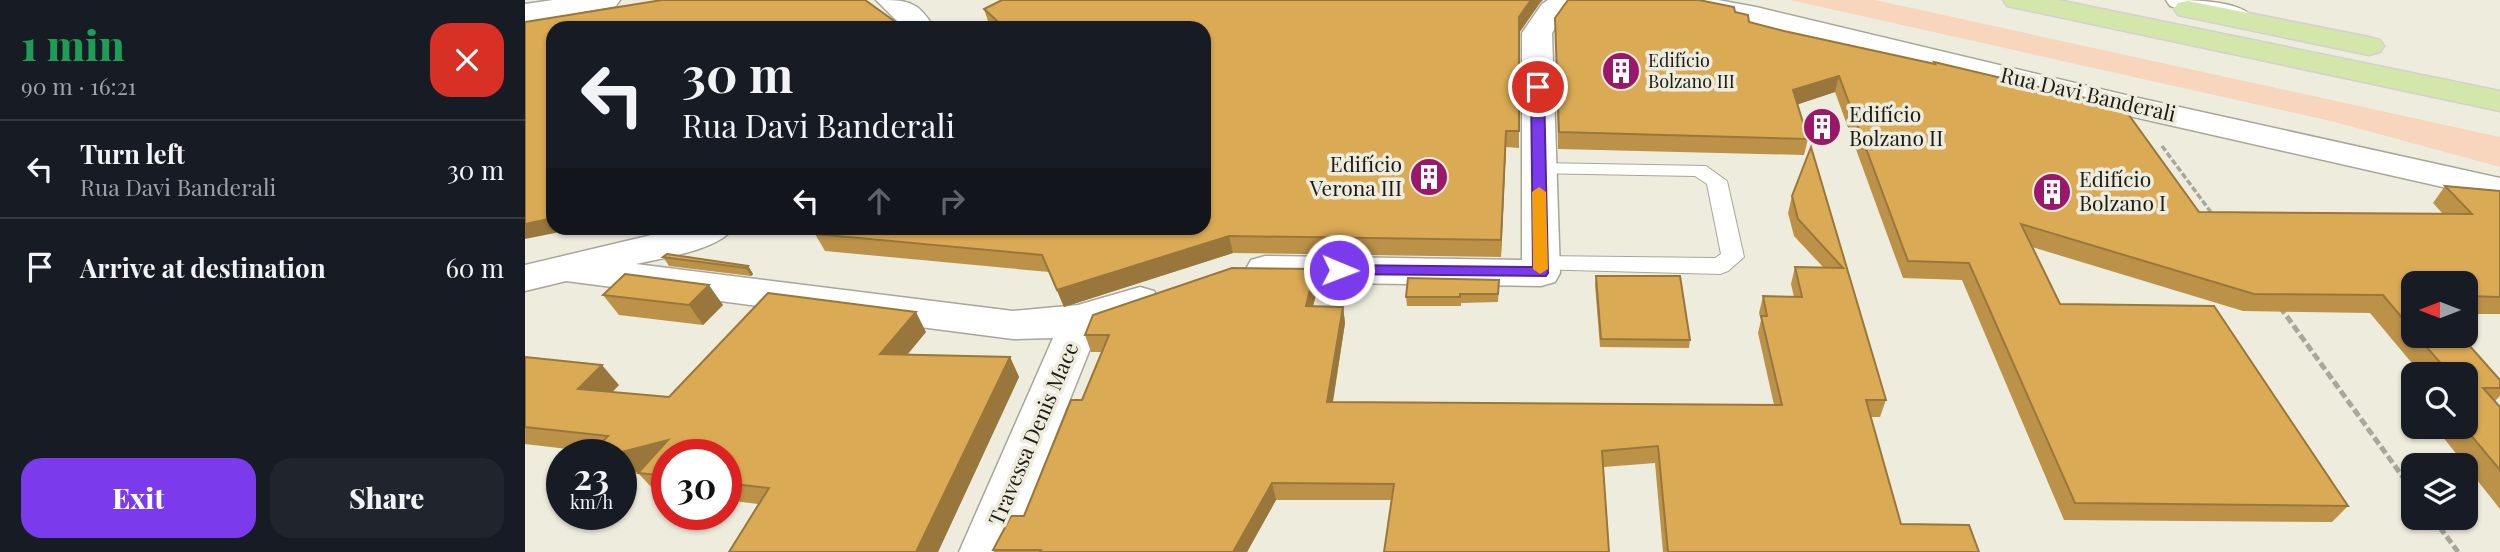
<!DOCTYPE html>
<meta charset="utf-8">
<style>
body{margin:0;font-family:"Playfair Display",serif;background:#20242c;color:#f1f3f6;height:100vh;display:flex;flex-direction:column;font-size:26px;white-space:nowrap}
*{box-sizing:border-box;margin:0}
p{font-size:23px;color:#9ea1a6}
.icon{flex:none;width:38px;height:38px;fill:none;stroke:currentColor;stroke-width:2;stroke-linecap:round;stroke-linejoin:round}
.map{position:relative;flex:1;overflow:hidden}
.sheet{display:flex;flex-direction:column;background:#171b24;width:525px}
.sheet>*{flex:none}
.hud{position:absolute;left:21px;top:21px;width:665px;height:214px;border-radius:21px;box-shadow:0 2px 5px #0004;background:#171b24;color:#f1f3f6;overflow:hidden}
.needle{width:46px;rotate:270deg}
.buttons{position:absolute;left:1876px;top:271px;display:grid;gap:14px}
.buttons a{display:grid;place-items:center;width:77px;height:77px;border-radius:14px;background:#171b24;box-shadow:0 2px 5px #0004;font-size:35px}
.speed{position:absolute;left:21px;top:439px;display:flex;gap:14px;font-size:35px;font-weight:700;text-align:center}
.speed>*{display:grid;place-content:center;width:91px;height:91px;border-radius:50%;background:#171b24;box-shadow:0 2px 5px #0004;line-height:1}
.speed small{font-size:18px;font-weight:400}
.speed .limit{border:10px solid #d22;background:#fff;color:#111}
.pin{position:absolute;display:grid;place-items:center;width:60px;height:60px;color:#fff;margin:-30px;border:4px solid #fff;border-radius:50%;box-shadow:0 2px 7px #0007}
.me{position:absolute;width:77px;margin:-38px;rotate:91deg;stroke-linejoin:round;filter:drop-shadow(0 0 5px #0008)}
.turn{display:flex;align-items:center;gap:24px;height:147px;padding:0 21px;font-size:32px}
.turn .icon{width:91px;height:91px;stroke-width:2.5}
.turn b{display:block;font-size:49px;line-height:60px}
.lanes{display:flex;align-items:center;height:66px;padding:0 21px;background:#0003;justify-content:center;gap:35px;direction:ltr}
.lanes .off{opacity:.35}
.round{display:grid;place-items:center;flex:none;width:74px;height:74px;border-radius:21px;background:#20242c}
.summary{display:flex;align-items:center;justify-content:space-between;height:119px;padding:0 21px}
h1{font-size:42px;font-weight:800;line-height:52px;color:#1e9e55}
.button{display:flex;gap:14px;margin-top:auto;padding:14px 21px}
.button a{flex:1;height:80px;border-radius:21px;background:#7c3aed;color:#fff;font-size:28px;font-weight:800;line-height:80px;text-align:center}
.button a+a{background:#20242c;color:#f1f3f6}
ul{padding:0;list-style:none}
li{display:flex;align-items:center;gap:21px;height:98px;padding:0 21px;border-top:2px solid #363941}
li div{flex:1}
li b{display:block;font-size:26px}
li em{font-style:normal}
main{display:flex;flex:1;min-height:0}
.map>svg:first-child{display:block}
.green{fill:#f8d6bd}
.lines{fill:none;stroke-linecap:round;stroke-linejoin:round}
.lane-casing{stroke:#a8a698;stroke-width:2}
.street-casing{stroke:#a8a698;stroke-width:3}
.secondary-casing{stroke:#a8a698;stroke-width:3}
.primary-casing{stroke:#d2d1d0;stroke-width:3}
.path-far1{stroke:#a8a79a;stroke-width:3.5;stroke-dasharray:6 2.5;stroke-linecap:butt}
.path{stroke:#a8a79a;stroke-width:5;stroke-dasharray:8 3.5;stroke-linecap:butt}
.lane{fill:#fff;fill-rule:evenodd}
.street{fill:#fff;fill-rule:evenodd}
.secondary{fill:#fff;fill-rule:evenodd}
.primary{fill:#d3e7aa;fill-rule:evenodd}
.wall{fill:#bc9249}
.shaded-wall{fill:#99773c}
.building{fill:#dbaa55;stroke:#99773c;stroke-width:2}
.route{fill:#7c3aed;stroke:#51269a;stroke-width:2}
.slow{fill:#f59e0b}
.labels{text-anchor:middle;stroke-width:7;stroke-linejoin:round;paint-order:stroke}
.far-poi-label{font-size:18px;fill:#1c1b16;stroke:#eeeddd;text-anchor:start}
.street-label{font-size:21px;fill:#1c1b16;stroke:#eeeddd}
.poi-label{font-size:21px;fill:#1c1b16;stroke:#eeeddd;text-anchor:start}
</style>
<main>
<section class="sheet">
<div class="summary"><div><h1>1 min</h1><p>90 m · 16:21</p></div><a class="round" style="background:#d93025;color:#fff"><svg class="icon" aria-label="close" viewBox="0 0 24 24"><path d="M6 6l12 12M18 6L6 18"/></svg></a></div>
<ul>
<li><svg class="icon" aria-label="left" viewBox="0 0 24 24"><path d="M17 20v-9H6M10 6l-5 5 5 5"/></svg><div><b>Turn left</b><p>Rua Davi Banderali</p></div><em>30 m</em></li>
<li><svg class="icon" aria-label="arrive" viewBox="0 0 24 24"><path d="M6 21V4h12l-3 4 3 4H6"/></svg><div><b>Arrive at destination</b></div><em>60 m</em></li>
</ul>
<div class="button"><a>Exit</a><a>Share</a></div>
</section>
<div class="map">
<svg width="1975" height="552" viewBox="0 0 1975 552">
<rect width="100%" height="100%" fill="#eeeddd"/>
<path class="green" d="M1265 0H1350L1975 137V167L1806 121Z"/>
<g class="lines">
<defs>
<path id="lane" d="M1014 163 1181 166 1202 181 1219 257 1203 271 1195 274 1007 269 1004 264 1007 259 1015 256 1190 258 1196 254 1182 184 1170 176 1007 173 1004 169 1007 165Z"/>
<g id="street">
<path d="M28 0H95L91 6 81 8 0 22V4Z"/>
<path d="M351 0C381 0 393 0 409 28H379Z"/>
<path d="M1023 0H1057L1038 16 1027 33 1035 273 1030 282 1016 286 740 282 726 278 721 269 726 260 740 256 997 260V33L1017 4Z"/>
<path d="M1137 0H1193L1231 7 1609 97 1975 178V200L1609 117 1231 25 1151 8 1141 6Z"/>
<path d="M156 228H208C194 250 137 258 111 264L488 311 553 305 615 287 629 291 635 301 629 311 573 329 484 552H434L528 338 488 339 41 281 0 291V265Z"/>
</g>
<path id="secondary" d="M1641 0C1663 0 1713 0 1726 16L1722 22 1712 25 1645 6Z"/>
<g id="primary">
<path d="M1478 0H1533L1975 91V111L1492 8 1482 6Z"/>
<path d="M1663 1 1844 37 1855 40 1859 46 1855 52 1844 55 1653 15 1649 9 1653 3Z"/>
</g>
</defs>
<use href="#lane" class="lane-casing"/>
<use href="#street" class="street-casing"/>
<use href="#secondary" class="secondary-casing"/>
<use href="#primary" class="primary-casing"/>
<path class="path-far1" d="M1637 146 1688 215"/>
<g class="path">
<path d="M1755 307 1888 491"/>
<path d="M1908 518 1933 552"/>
</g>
<use href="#lane" class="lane"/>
<use href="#street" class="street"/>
<use href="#secondary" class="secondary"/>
<use href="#primary" class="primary"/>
</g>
<g class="wall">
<path d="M1015 3 994 33V148L981 147 976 257 708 253 539 307 524 272 300 251 290 234 679 28H469L464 24 459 9Z"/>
<path d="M1210 12 1224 22 1259 31 1408 64 1409 62 1674 212 1918 214 1908 203 1920 186 1975 191V314H1941V284H1888V336H1936L1975 380V396L1970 401 1975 407V509L1910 427H1941V374H1896L1845 313 1718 311 1507 247 1535 304 1823 506 1807 522 1539 520 1437 280 1378 278 1310 92 1273 104 1283 139 1279 155 1033 149 1030 18Z"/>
<path d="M1286 147 1361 400 1355 417H1346L1376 524 1454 552H1138L1130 463 1079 467 867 500H751L722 552H469L468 550 499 516 557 400 577 352H566L560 335 790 269 793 286 788 306 818 307 820 323 808 402 1249 405 1233 333 1236 320 1234 313 1238 296 1269 297 1266 284 1270 267H1298L1269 236 1263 213 1267 196Z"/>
<path d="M138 257 223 266 228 274 226 276 144 266Z"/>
<path d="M1071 276 1165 340 1164 348 1075 347 1070 285Z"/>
<path d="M974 280 973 302 936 303V306H882L881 297Z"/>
<path d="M78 295 198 305 178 325 94 315Z"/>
<path d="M401 332 382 355 485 357 494 377 413 552H204L233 504 201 500V455H142V493L131 492 113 473 114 472 96 476 68 452 0 444V357L94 385 87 392 144 397Z"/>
</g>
<g class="shaded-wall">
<path d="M1006 0H1018L1015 3 994 33V17Z"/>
<path d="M1314 76 1310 92 1265 107 1268 90Z"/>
<path d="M981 131V147L976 257V240Z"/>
<path d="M28 218V228H41L40 231 0 239V224Z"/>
<path d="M704 236 708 253 539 307 532 290Z"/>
<path d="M223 266 228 274 226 276 221 268Z"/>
<path d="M790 269 793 286 784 323 781 306Z"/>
<path d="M184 285 198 305 178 325 164 305Z"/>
<path d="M818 307 820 323 805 419 802 402Z"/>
<path d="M391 312 401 332 366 374 355 354Z"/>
<path d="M485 357 494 377 413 552H391Z"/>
<path d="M77 365 94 385 71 409 53 389Z"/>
<path d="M143 440 142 464 96 476V455H85Z"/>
<path d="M747 483 751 500 722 552H708Z"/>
</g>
<g class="building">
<path d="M137 0H340L379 28H28V218L0 224V22Z"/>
<path d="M477 0H1006L994 17V131H981L976 240 704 236 532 290 517 255 290 234 296 228H679V28H480L459 9Z"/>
<path d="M1043 0H1174L1209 7 1210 12 1223 15 1224 22 1259 31 1410 64 1409 62 1598 107 1674 212 1947 214 1920 186 1975 191V297L1941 296V284H1888V331L1858 295 1729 294 1496 224 1535 304 1689 306 1823 506 1550 503 1444 263 1383 261 1314 76 1268 90 1283 139 1034 132 1030 18Z"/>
<path d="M1286 147 1361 400H1341L1376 524 1444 525 1454 552H1143L1133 446 1077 451 1084 552H859L869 484 747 483 708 552H515L516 550H468L486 516H499L546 400H557L584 335H560L568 315 707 268 790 269 781 306 818 307 802 402 1257 405 1236 316H1242L1238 296 1277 297 1270 267 1318 268 1273 219 1267 196Z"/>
<path d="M142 254 223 266 221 268 138 257Z"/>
<path d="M100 274 184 285 164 305 78 295Z"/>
<path d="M1071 276H1155L1165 340 1076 339Z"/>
<path d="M883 278 974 280 973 294H935V297H881Z"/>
<path d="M243 293 391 312 355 354 485 357 391 552H204L244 488 201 483V455H142V476L113 473 143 440 85 455H65L83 436 0 427V357L77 365 53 389 144 397Z"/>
<path d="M1892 336H1936L1975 380V388H1958L1975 407V470L1939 427H1941V374H1925Z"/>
</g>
<path class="route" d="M1013 83 1019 87 1023 273 1021 276 808 274 806 270 808 267 814 265 1008 267 1006 87Z"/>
<path class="slow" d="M1014 187 1021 192 1023 269 1015 274 1008 269 1007 192Z"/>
<defs>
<symbol id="building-disc" viewBox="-11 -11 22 22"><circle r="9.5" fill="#9b1769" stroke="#eeeddd"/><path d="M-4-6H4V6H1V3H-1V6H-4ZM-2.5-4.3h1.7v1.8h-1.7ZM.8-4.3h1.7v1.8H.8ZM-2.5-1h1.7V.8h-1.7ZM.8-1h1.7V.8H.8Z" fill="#fff"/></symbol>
</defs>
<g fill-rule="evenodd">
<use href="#building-disc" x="1074" y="49" width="44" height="44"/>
<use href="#building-disc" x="1275" y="105" width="44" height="44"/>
<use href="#building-disc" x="882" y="155" width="44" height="44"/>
<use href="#building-disc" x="1505" y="170" width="44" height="44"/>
</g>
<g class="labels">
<g class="far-poi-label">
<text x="1123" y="67">Edifício<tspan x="1123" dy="21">Bolzano III</tspan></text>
</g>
<g class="street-label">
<text transform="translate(1563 95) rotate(13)" y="7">Rua Davi Banderali</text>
<text transform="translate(509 434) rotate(-67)" y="7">Travessa Denis Mace</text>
</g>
<g class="poi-label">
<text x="1324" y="122">Edifício<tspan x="1324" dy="24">Bolzano II</tspan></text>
<text x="877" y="172" text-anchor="end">Edifício<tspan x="877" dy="24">Verona III</tspan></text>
<text x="1554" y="187">Edifício<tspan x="1554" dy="24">Bolzano I</tspan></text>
</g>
</g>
</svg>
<div class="buttons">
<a><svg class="needle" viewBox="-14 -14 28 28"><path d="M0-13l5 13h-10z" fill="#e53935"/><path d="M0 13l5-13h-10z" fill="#9ea1a6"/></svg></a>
<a><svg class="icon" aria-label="search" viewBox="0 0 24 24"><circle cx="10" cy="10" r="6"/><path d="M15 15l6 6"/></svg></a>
<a><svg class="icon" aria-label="layers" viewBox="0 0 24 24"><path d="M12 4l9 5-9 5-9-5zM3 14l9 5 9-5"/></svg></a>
</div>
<div class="speed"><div>23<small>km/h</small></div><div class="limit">30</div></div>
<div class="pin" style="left:1013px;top:87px;background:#d93025"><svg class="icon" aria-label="arrive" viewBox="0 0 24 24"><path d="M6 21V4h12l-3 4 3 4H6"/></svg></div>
<svg class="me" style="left:814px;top:270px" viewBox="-20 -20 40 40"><circle r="17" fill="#7c3aed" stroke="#fff" stroke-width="3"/><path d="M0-11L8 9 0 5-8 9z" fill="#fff"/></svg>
<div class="hud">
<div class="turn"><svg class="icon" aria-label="left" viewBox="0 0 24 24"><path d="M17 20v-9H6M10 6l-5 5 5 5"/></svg><div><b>30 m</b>Rua Davi Banderali</div></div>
<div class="lanes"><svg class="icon" aria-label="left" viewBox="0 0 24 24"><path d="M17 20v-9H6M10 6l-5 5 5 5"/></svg><svg class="icon off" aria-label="ahead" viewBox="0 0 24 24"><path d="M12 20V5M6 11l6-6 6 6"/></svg><svg class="icon off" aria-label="right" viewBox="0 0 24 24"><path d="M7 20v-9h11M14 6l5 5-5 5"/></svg></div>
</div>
</div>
</main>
